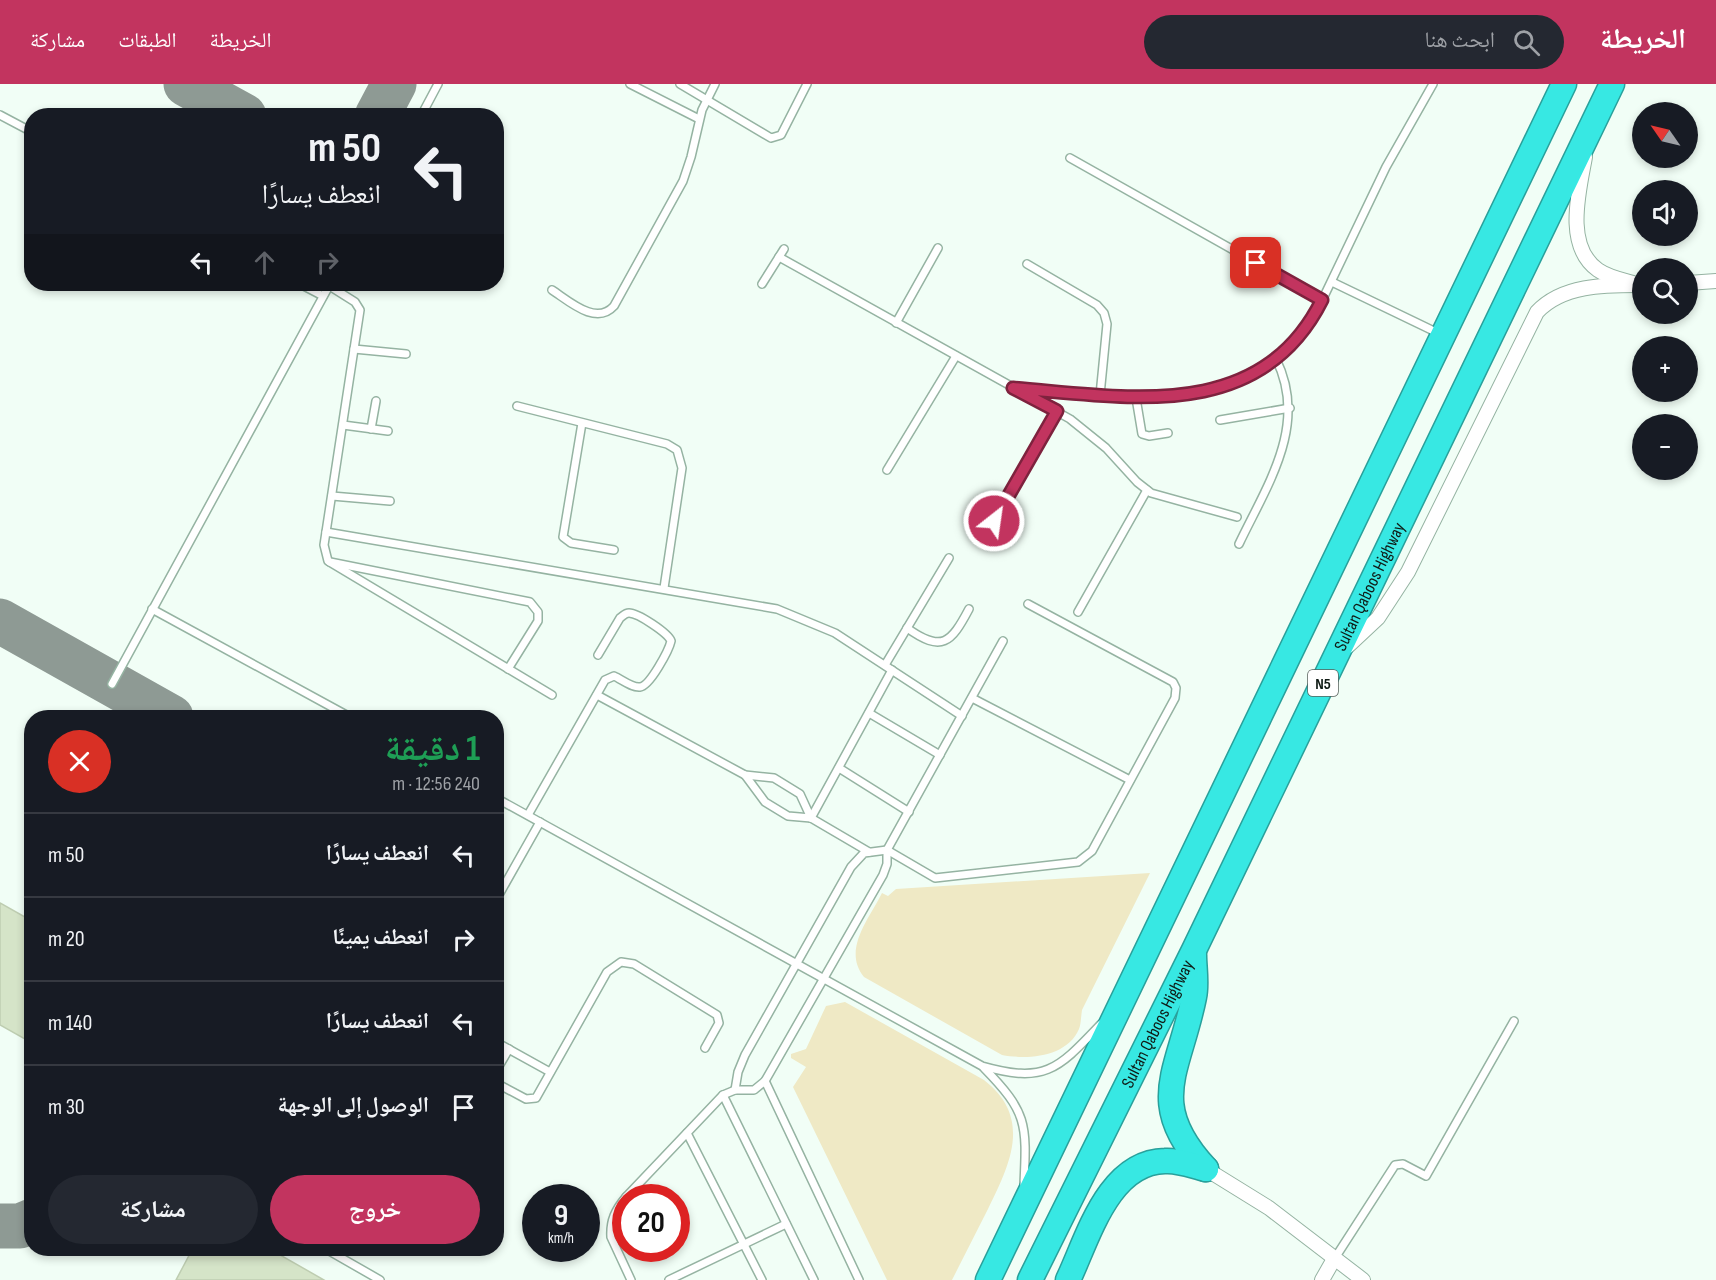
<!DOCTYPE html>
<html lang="ar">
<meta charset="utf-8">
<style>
body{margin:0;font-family:"Sofia Sans Condensed","Noto Naskh Arabic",sans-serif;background:#242831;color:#f1f3f6;direction:rtl;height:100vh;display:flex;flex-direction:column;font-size:22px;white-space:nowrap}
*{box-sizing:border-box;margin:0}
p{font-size:20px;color:#9ea1a6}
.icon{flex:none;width:33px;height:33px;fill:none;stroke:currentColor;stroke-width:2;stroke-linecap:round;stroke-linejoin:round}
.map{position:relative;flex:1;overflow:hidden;direction:ltr}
.panel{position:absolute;left:24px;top:626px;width:480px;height:546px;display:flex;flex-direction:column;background:#171b24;border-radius:24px;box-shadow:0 3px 9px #0003;direction:rtl}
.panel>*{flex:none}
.hud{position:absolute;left:24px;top:24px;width:480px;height:183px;border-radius:24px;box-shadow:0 3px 9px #0003;direction:rtl;background:#171b24;color:#f1f3f6;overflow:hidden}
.needle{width:39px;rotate:304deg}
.tools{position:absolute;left:1632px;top:18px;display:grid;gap:12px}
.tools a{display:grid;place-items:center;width:66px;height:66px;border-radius:50%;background:#171b24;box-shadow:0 3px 9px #0003;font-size:30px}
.speed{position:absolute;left:522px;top:1100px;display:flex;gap:12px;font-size:30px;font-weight:700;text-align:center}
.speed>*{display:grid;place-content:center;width:78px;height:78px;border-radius:50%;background:#171b24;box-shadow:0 3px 9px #0003;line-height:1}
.speed small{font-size:15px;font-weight:400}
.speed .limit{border:9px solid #d22;background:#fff;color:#111}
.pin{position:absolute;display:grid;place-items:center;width:51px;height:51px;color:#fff;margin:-26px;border-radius:12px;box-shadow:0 3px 9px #0006}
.me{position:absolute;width:66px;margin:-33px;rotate:30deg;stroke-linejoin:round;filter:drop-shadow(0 0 4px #0008)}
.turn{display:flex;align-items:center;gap:21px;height:126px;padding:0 24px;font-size:27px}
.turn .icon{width:78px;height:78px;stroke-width:2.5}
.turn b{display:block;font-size:42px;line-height:51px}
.lanes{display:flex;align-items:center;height:57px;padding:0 24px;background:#0003;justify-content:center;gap:30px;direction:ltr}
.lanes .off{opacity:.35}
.round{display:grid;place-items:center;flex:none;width:63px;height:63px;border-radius:32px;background:#242831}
.summary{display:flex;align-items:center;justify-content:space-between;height:102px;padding:0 24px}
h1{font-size:36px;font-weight:700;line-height:45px;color:#1e9e55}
.primary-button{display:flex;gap:12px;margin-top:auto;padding:12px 24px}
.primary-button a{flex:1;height:69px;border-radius:36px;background:#c2345f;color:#fff;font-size:24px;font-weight:700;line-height:69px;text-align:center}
.primary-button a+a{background:#242831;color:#f1f3f6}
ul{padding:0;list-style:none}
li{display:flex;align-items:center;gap:18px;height:84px;padding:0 24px;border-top:2px solid #363941}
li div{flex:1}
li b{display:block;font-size:22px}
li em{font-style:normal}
header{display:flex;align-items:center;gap:36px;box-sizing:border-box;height:84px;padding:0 30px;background:#c2345f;color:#fff}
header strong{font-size:28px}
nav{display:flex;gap:33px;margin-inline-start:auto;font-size:21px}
.search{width:420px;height:54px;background:#242831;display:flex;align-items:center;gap:15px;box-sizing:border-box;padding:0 21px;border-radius:33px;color:#9ea1a6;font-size:22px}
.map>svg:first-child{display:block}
.green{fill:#efe9c5}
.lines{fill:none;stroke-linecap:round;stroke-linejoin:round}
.taxiway{stroke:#8e9a94;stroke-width:45}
.building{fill:#d5e4c8;stroke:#becdb1;stroke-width:1.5}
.lane-casing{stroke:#95b3a2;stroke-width:10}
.street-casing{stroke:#95b3a2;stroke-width:16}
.highway-casing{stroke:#29a09b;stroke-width:27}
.lane{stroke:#fff;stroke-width:7}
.street{stroke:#fff;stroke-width:14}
.highway{stroke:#37e8e3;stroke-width:24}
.route-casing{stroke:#7e223e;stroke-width:15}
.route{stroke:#c2345f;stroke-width:10}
.labels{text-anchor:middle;stroke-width:4.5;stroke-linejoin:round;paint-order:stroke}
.shield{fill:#fff;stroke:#575f5b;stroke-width:1.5}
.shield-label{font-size:16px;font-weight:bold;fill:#0f1b15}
.street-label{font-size:18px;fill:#0f1b15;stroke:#fff}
</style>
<header>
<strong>الخريطة</strong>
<div class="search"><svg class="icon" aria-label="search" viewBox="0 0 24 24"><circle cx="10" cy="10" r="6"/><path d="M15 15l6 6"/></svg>ابحث هنا</div>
<nav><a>الخريطة</a><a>الطبقات</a><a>مشاركة</a></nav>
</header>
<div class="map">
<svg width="1716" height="1196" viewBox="0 0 1716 1196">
<rect width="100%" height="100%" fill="#f1fef6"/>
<g class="green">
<path d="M1150 789 1082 926C1081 932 1081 940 1079 945 1067 973 1028 976 1002 971L864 893C842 866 869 835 882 809L888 812 896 805Z"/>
<path d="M845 918 984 996C1033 1034 1010 1080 988 1125 976 1149 964 1172 952 1196H887L793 1003 806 983 791 974V970L806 965 826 922Z"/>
</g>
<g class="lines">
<g class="taxiway">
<path d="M186 0 244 32"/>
<path d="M377 32 394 0"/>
<path d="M0 537 171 633"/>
<path d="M0 1142H20L32 1137"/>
</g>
</g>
<g class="building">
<path d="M0 819 32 837V959L0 941Z"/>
<path d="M193 1164H268L324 1196H176Z"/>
</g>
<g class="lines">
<defs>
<g id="lane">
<path d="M630 0 699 35"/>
<path d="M680 0 771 54 781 51 807 0"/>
<path d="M0 31 32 48"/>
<path d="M421 32 438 0"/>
<path d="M1070 74 1322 216"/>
<path d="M779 173 1070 335 1106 364 1137 398 1151 409 1237 433"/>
<path d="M1027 180 1097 221 1104 229 1107 240 1100 311"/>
<path d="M1332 198 1440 250"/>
<path d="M300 200 323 212"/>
<path d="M762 200 784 165"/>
<path d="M328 201 355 218 360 226 324 461 328 477 552 611"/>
<path d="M552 206C569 217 596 242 614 222L683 97 691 73 702 26 715 0"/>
<path d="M896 239 938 164"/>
<path d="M354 265 406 270"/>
<path d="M1013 304 1158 314 1203 308 1259 288 1295 258 1317 227 1386 83 1433 0"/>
<path d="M1136 314 1142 350 1149 352 1168 349"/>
<path d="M517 322 667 360 677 366 682 384 664 504"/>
<path d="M1220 336 1290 324"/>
<path d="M582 339 563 453 571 459 614 466"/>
<path d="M343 341 388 347"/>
<path d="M371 345 376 317"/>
<path d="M887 386 956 272"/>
<path d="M332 412 390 417"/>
<path d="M326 448 777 525 835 549 962 632"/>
<path d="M983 455 1057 327"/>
<path d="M1239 460C1267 401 1309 341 1276 275"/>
<path d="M330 478 530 518 538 528V537L508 585"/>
<path d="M152 525 350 633"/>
<path d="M1078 528 1147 406"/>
<path d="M907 544C942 569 951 559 969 525"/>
<path d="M885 581 949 474"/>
<path d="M112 600 330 200"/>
<path d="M597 611 745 691 774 694 800 710 811 734"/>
<path d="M972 614 1130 696"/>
<path d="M869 629 940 671"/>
<path d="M839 684 909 728"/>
<path d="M745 691 765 718 788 732 811 734 869 768"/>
<path d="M496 714 982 982C1046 1000 1058 985 1101 940"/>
<path d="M528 731 605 596 614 592C621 595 632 604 640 603 650 602 669 566 671 557 668 549 638 529 629 529 625 529 623 532 620 534L598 571"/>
<path d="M811 734 892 586"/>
<path d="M496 816 540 738"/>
<path d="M496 958 550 988"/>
<path d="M984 984C1027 1028 1027 1039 1024 1100"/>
<path d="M496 987 509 965"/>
<path d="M765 997 859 1196"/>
<path d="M496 999 526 1015 536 1014 607 888 621 878 634 880 717 931 719 939 705 964"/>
<path d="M735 1006 738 988 745 971 851 783 864 769 887 766 935 794 1078 778 1092 767 1175 614 1176 604 1173 598 1028 520"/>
<path d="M723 1011 814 1196"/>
<path d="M687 1049 762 1196"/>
<path d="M626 1113 723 1011 735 1006H754L765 997 883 791 887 780V766L1003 557"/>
<path d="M626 1113C615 1126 610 1137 611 1153L631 1196"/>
<path d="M324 1164 380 1196"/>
<path d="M1335 1174 1395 1081 1403 1080 1426 1092 1514 937"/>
<path d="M669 1196 786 1140"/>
</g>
<g id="street">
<path d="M1585 73C1579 107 1564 162 1598 186 1608 193 1622 196 1633 199"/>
<path d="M1688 199 1716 197"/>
<path d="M1347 563 1378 534 1408 488 1537 228C1563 200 1607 201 1642 201"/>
<path d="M1206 1085 1269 1124 1363 1196"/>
<path d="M1322 1196 1334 1175"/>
</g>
<g id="highway">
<path d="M1194 871C1194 884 1197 900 1194 913 1179 988 1145 1019 1206 1085"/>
<path d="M988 1196 1564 0"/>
<path id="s1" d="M1030 1196 1194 866 1612 0"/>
<path d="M1068 1196C1088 1154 1108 1078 1165 1077 1179 1076 1193 1082 1206 1085"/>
</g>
</defs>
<use href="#lane" class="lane-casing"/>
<use href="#street" class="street-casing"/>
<use href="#highway" class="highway-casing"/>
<use href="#lane" class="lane"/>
<use href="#street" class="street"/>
<use href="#highway" class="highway"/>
</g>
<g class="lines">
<defs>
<path id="route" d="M994 437 1057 327 1013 304C1127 313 1260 340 1322 216L1256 179"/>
</defs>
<use href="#route" class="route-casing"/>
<use href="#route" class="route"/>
</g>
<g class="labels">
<rect class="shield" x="1308" y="586" width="30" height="26" rx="4.5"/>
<g class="shield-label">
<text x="1323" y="605">N5</text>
</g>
<g class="street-label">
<text dy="6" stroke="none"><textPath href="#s1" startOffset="772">Sultan Qaboos Highway</textPath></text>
<text dy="6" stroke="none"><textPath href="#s1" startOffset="286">Sultan Qaboos Highway</textPath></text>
</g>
</g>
</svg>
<div class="tools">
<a><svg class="needle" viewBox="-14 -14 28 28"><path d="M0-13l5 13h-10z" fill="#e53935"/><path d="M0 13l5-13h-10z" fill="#9ea1a6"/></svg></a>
<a><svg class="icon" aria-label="sound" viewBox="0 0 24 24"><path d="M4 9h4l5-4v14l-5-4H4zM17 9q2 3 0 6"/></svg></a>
<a><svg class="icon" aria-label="search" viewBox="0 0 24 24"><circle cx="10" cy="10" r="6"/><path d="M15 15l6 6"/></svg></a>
<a>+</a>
<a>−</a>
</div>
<div class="speed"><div>9<small>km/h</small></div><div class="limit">20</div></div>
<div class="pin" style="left:1256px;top:179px;background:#d93025"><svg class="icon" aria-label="arrive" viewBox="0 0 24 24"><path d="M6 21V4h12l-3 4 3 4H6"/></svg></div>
<svg class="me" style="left:994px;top:437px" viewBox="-20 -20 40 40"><circle r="17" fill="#c2345f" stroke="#fff" stroke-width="3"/><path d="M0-11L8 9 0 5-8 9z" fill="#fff"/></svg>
<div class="hud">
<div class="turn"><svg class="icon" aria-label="left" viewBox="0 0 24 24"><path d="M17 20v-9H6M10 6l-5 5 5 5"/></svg><div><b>50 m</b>انعطف يسارًا</div></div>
<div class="lanes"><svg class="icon" aria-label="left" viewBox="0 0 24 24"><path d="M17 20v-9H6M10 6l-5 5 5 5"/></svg><svg class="icon off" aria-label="ahead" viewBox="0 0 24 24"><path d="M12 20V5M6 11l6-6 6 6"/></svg><svg class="icon off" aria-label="right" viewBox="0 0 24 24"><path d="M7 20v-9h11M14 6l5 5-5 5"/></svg></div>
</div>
<section class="panel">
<div class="summary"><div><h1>1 دقيقة</h1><p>240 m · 12:56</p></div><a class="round" style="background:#d93025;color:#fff"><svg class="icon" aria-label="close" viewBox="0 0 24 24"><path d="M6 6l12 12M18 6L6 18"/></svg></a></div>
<ul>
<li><svg class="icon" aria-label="left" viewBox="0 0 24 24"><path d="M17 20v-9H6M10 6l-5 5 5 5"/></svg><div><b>انعطف يسارًا</b></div><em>50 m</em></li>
<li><svg class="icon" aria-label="right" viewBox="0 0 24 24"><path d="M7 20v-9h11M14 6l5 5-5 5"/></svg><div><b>انعطف يمينًا</b></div><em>20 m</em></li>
<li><svg class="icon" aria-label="left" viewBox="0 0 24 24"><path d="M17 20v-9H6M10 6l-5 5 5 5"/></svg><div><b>انعطف يسارًا</b></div><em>140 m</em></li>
<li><svg class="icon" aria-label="arrive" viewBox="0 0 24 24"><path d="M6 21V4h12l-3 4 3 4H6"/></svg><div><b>الوصول إلى الوجهة</b></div><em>30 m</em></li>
</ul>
<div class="primary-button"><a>خروج</a><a>مشاركة</a></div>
</section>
</div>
